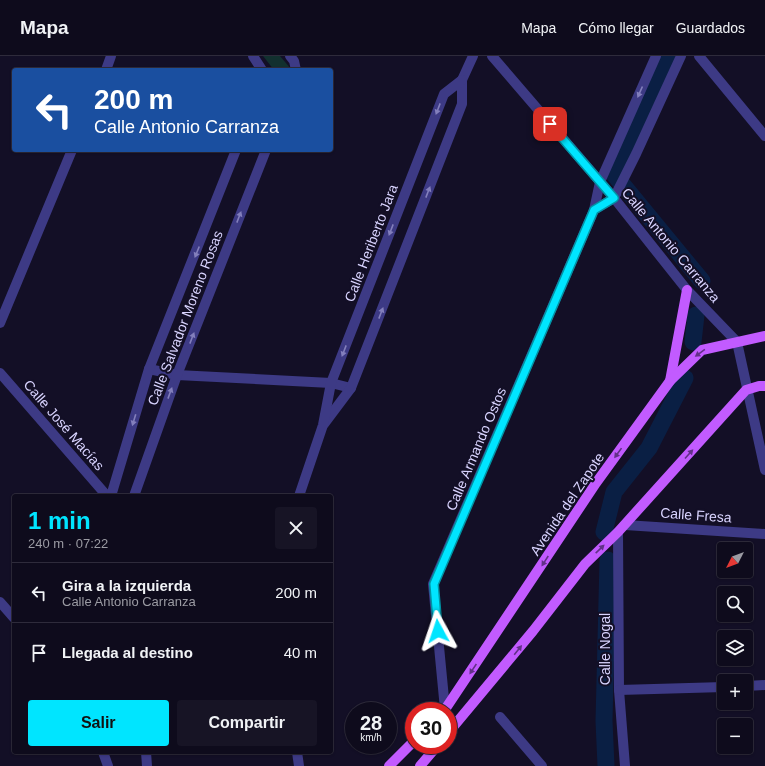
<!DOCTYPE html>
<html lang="es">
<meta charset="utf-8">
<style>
body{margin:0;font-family:Helvetica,sans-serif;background:#171425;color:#f1f3f6;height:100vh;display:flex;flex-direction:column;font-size:15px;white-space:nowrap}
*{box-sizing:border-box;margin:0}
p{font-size:13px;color:#9b9ba3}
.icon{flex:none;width:22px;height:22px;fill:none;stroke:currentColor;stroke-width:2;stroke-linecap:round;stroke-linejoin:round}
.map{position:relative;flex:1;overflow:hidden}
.drawer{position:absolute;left:12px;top:438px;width:321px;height:260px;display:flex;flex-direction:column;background:#0e0b1c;border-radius:4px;box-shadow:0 1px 3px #0004,0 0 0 1px #2e2b3b}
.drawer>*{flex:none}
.hud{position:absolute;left:12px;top:12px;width:321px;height:84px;border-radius:4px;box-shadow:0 1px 3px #0004,0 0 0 1px #2e2b3b;background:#1a4fa0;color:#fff;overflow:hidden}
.needle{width:26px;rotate:228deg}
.fabs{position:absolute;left:717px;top:486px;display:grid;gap:8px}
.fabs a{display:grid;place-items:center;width:36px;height:36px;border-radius:4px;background:#0e0b1c;box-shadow:0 1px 3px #0004,0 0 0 1px #2e2b3b;font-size:20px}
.speed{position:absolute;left:345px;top:646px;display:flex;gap:8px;font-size:20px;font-weight:700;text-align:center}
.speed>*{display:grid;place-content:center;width:52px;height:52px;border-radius:50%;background:#0e0b1c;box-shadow:0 1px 3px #0004,0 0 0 1px #2e2b3b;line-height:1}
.speed small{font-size:10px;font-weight:400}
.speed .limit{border:6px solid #d22;background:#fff;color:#111}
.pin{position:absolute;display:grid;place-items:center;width:34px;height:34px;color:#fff;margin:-17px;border-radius:8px;box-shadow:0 2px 6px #0006}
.me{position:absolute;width:44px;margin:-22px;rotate:355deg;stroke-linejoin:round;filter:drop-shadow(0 0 3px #0008)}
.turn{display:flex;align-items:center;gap:14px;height:84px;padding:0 16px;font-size:18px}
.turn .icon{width:52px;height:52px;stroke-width:2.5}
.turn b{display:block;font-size:28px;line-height:34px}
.round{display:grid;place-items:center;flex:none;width:42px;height:42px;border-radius:4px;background:#171425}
.headline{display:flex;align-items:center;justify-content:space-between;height:68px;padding:0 16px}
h1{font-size:24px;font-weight:700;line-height:30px;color:#00e5ff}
.cta{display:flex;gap:8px;margin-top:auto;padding:8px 16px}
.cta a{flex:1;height:46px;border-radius:4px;background:#00e5ff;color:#111;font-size:16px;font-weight:700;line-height:46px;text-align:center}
.cta a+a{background:#171425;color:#f1f3f6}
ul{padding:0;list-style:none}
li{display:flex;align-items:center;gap:12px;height:60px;padding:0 16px;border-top:1px solid #2e2b3b}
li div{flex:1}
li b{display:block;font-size:15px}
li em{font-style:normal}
header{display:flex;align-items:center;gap:24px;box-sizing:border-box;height:56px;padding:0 20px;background:#0e0b1c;border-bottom:1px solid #2e2b3b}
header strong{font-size:19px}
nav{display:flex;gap:22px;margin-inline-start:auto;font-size:14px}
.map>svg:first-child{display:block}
.green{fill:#12302f}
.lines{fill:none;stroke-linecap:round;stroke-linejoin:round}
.canal{stroke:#0a1f44;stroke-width:17}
.minor{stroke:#3d3a85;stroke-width:10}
.major{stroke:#c25bff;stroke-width:10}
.oneway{fill:#837fbc}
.oneway2{fill:#623188}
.route-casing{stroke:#0095a6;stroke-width:10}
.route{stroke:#00e5ff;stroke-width:7}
.labels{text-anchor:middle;stroke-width:4;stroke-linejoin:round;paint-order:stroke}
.street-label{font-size:14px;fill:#d9d4ff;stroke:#130f26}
</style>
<header>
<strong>Mapa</strong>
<nav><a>Mapa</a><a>Cómo llegar</a><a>Guardados</a></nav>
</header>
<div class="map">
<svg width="765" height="710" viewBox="0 0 765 710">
<rect width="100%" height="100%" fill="#130f26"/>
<path class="green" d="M263 0H280L291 13 274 14Z"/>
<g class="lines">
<g class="canal">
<path d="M667 0 613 117 702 225"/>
<path d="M693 286 696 259"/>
<path d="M604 476 614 436 649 392 685 322"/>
<path d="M606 710 604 665 608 504"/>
</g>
<g class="minor">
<path d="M253 0 262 14"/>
<path d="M290 0 294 5 296 14"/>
<path d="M492 0 614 142 687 234 737 286 765 414"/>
<path d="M699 0 765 80"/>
<path d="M106 14 111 0"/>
<path d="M594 154 614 142 636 98 681 0"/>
<path d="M0 267 72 94"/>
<path d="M149 313 177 319 331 327 351 332"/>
<path d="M0 317 107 440"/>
<path d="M324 368 351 332 462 48V24L473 0"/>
<path d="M111 440 149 313 236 94"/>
<path d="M134 440 177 319 266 94"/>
<path d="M299 440 323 369 331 327 444 38 462 24"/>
<path d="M625 469 765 478"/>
<path d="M618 476 619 634 625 710"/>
<path d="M0 546 14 562"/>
<path d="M746 630 765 629"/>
<path d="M619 634 724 631"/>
<path d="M445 653 433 528 594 154 600 126 656 0"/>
<path d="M500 661 542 710"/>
<path d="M103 696 108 710"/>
<path d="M146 696 147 710"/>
<path d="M297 696 299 710"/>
</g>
<g class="major">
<path d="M670 325 687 234"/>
<path d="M444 655 596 427 670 325 702 294 765 280"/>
<path d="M448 677 533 575 585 508 618 476 746 334 759 330H765"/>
<path d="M389 710 414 685"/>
<path d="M420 710 438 689"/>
</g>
</g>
<defs><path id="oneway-solid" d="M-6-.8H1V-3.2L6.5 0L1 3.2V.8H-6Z"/></defs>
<g class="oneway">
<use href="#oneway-solid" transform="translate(640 36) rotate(114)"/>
<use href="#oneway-solid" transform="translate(438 53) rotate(111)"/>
<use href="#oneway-solid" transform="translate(428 136) rotate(-69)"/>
<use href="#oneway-solid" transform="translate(239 161) rotate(-69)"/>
<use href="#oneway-solid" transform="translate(391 174) rotate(111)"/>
<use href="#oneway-solid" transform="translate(197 196) rotate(112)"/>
<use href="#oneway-solid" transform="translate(381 257) rotate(-69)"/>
<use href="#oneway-solid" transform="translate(192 282) rotate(-69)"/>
<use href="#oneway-solid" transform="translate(344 295) rotate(111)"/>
<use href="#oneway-solid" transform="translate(170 337) rotate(-70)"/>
<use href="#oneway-solid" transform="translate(134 364) rotate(107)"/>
</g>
<g class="oneway2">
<use href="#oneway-solid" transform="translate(700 297) rotate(144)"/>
<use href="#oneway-solid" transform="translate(618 397) rotate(126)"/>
<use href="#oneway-solid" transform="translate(689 398) rotate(-48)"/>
<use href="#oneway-solid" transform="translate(600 493) rotate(-44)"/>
<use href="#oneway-solid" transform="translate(545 505) rotate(123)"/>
<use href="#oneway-solid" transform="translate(518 594) rotate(-51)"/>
<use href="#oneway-solid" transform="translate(473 613) rotate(124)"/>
</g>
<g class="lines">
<defs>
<path id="route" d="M438 575 434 528 594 154 614 142 550 68"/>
</defs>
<use href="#route" class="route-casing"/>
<use href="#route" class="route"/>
</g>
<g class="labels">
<g class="street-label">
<text transform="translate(371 187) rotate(-69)" y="5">Calle Heriberto Jara</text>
<text transform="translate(671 189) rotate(50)" y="5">Calle Antonio Carranza</text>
<text transform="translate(185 262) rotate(-69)" y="5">Calle Salvador Moreno Rosas</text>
<text transform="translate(64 369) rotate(49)" y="5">Calle José Macías</text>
<text transform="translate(476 393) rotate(-67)" y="5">Calle Armando Ostos</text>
<text transform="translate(567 448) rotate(-56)" y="5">Avenida del Zapote</text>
<text transform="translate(696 459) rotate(4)" y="5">Calle Fresa</text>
<text transform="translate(605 593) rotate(-90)" y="5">Calle Nogal</text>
</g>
</g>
</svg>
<div class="fabs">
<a><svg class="needle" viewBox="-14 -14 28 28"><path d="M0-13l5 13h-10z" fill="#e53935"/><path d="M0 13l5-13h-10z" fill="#9b9ba3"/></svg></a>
<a><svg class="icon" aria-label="search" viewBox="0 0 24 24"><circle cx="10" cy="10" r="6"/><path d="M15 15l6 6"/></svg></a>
<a><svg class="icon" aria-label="layers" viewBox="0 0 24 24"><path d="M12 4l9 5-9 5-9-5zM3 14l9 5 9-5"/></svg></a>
<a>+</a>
<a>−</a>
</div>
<div class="speed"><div>28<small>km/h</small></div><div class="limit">30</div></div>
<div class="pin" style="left:550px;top:68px;background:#d93025"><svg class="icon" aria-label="arrive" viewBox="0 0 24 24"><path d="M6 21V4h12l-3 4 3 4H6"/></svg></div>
<svg class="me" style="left:438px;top:575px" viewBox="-20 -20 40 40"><path d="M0-17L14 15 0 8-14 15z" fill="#00e5ff" stroke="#fff" stroke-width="4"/></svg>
<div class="hud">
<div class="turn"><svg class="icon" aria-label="left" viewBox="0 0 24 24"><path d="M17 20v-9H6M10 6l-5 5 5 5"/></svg><div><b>200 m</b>Calle Antonio Carranza</div></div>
</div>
<section class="drawer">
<div class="headline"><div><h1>1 min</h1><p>240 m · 07:22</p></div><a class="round"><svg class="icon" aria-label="close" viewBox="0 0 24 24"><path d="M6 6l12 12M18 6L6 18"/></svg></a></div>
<ul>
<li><svg class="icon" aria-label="left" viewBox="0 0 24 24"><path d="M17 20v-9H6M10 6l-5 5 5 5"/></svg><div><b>Gira a la izquierda</b><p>Calle Antonio Carranza</p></div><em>200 m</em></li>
<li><svg class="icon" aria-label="arrive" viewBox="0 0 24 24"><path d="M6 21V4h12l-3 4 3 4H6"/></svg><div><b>Llegada al destino</b></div><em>40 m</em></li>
</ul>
<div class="cta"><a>Salir</a><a>Compartir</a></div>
</section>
</div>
